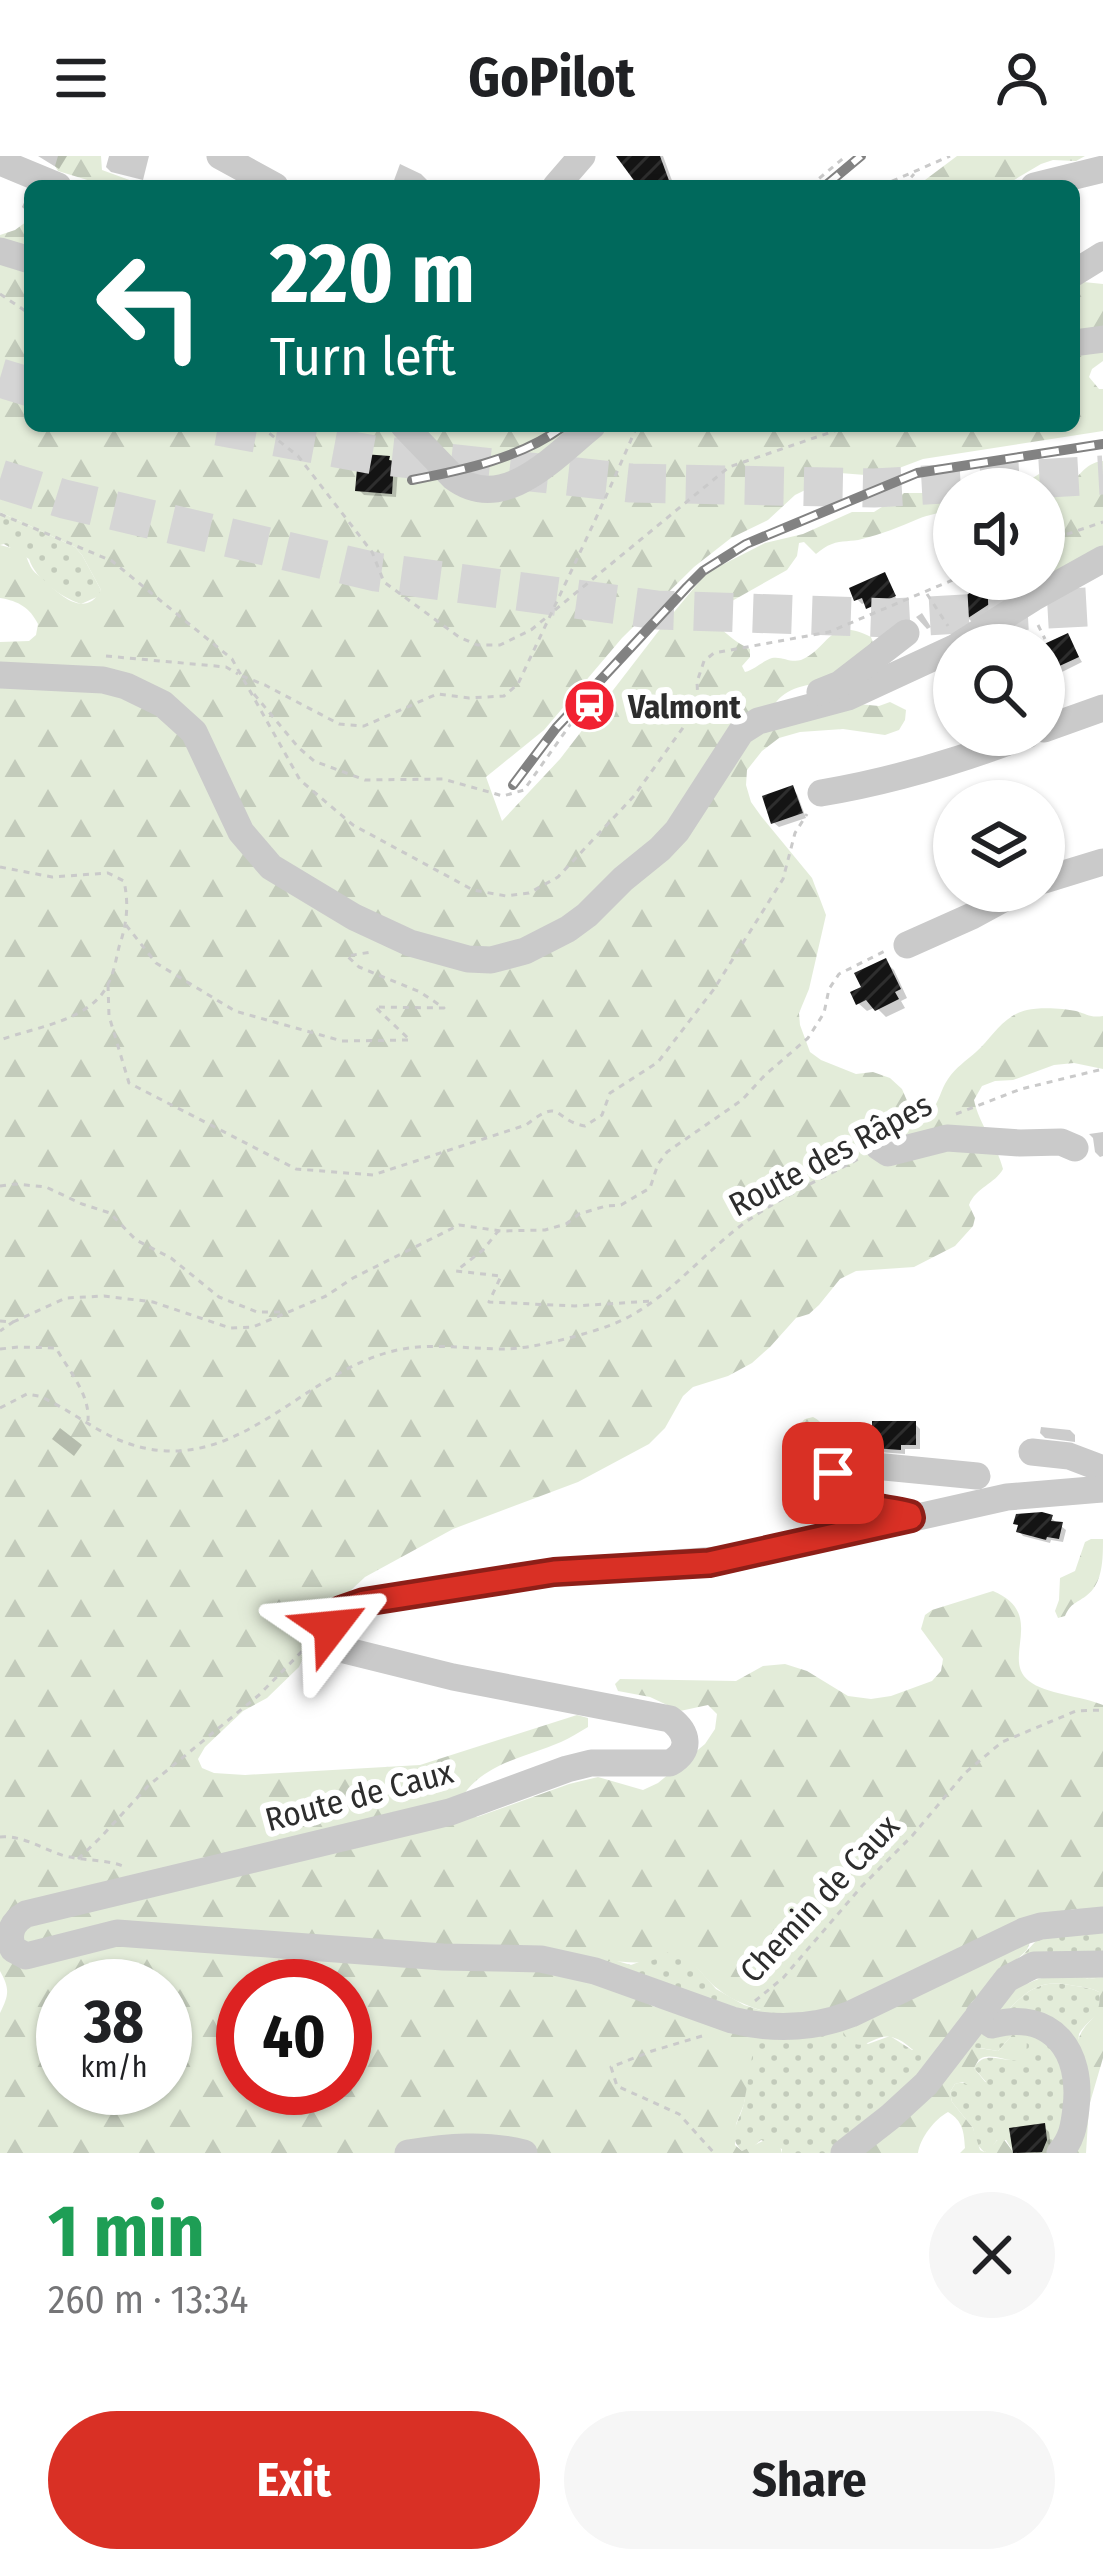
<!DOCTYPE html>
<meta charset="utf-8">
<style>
body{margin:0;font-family:"Fira Sans Condensed",sans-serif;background:#f6f6f6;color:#202124;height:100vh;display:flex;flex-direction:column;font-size:45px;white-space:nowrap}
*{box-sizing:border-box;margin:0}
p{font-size:39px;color:#757577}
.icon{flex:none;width:66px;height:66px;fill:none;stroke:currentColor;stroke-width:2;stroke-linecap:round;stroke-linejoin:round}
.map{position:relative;height:1997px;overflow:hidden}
.sheet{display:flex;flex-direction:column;background:#fff;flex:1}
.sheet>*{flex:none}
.banner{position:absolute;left:24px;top:24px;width:1056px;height:252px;border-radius:18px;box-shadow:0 3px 9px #0004;background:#00695c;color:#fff;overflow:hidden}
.tools{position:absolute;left:933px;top:312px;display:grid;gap:24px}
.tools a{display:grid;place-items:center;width:132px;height:132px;border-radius:50%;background:#fff;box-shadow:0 3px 9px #0004;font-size:60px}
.speed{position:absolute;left:36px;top:1803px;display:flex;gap:24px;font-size:60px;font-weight:700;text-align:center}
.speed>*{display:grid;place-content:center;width:156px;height:156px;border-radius:50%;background:#fff;box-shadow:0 3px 9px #0004;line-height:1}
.speed small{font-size:30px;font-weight:400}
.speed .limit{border:18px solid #d22;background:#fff;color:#111}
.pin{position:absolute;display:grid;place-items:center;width:102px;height:102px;color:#fff;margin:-51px;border-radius:24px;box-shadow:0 6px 18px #0006}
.me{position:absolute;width:132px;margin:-66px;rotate:61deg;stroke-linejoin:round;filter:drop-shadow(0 0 9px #0008)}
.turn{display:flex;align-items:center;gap:42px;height:252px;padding:0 48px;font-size:54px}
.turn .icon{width:156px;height:156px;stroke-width:2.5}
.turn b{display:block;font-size:84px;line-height:102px}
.round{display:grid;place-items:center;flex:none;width:126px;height:126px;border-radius:63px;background:#f6f6f6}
.headline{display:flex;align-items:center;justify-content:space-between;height:204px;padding:0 48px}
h1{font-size:72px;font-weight:700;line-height:90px;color:#1e9e55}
.button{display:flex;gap:24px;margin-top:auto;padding:24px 48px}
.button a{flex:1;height:138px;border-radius:72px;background:#d93025;color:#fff;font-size:48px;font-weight:700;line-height:138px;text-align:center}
.button a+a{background:#f6f6f6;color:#202124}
header{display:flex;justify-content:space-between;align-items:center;height:156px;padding:0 48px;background:#fff;font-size:54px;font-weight:700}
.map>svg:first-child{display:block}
.grass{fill:url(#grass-dots)}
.forest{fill:url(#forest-firs);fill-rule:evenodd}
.shadow{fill:#0003}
.building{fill:url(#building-hatch)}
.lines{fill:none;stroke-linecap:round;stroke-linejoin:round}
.highway-tunnel{stroke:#d5d5d5;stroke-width:39;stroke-dasharray:39 20;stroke-linecap:butt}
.path{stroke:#cacaca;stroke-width:3;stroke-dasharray:6 6;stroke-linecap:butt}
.minor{stroke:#cacaca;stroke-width:27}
.rail-casing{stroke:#828282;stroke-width:10}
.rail{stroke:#fff;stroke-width:6;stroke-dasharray:18;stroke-linecap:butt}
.route-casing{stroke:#8d1f18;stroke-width:30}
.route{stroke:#d93025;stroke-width:21}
.labels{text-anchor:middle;stroke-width:12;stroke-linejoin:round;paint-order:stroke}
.poi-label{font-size:33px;font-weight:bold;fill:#2d2d2d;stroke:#fff;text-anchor:start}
.street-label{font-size:33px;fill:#2d2d2d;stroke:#fff}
</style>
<header><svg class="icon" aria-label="menu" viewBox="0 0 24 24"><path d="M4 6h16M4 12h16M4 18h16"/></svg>GoPilot<svg class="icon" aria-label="person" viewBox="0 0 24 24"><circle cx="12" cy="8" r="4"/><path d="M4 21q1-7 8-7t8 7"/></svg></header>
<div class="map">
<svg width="1103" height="1997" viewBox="0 0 1103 1997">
<defs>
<pattern id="grass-dots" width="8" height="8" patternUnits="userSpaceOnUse" patternTransform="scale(3)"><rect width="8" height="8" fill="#e3ecd9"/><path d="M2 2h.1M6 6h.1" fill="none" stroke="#c3cbbb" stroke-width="1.8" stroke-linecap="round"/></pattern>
<pattern id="forest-firs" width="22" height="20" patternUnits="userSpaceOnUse" patternTransform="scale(3)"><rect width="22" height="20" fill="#e3ecd9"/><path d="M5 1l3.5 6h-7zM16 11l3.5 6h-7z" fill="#c3cbbb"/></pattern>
<pattern id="building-hatch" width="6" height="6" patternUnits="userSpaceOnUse" patternTransform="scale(3)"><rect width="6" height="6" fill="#141414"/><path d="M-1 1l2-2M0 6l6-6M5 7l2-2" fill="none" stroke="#2e2e2e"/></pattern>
</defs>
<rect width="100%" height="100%" fill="#fff"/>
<g class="grass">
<path d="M0 356 75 391 82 399 101 434 99 440 81 448C61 441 36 424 29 403L4 388 0 389Z"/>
<path d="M1073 1753 1103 1756V1821L1089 1823 1068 1817 1031 1824 1001 1861C1023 1839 1036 1822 1070 1829 1081 1831 1089 1831 1099 1836 1103 1863 1091 1859 1079 1878L1067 1997H1014L1006 1984H997L990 1994 984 1996 976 1987 973 1972 952 1946 950 1936 955 1928C965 1925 974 1929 986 1926L974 1912C985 1891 1005 1910 1023 1901L1014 1877 998 1895 980 1892 836 1997H782V1993L761 1984 752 1992 742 1995C725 1978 740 1966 744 1947 746 1940 745 1933 746 1926L665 1853 625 1836 599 1805H617L631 1809 668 1795 677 1796 688 1801 716 1833 744 1849 760 1854 810 1855 868 1888 890 1880 912 1894 940 1893 972 1846 1000 1817 1021 1801 1062 1757Z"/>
</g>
<g class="forest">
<path d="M58 0H101L102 14 135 26 217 30H107L58 15 55 10Z"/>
<path d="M957 0H1085L1076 5 1053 4 1041 8 1004 30H927L925 24Z"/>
<path d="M30 63V270H1074V125L1103 128V205L1092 213 1089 221 1099 233H1103V275L923 303 878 320 840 317 795 339 768 364 731 382 694 411 622 482 544 574 486 621 502 665 560 603 664 468 704 420 714 413 765 387 803 378 852 356H874L904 337H924L980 318 992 317 1004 320 1015 333 1039 318 1051 327 1064 331C1080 323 1083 307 1103 305V396L1051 424 1034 423H1044V333H954V348C942 359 932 357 918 363 900 371 881 378 862 383 852 386 841 384 832 388 826 390 821 394 816 398L804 386 799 387 797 400 787 414 732 445 722 448 709 441 703 443 701 449C712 466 732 485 750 493V501L742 510 745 516C756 513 762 505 772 502 782 500 790 507 801 504 829 493 829 459 871 481L877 498C856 544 794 510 772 553L780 564 800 566 837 552 858 548 879 550 890 546 906 554 905 564 899 574 885 579 843 573 800 576 779 582 762 595 747 614 746 629 751 646 761 660 812 722 826 759 809 833 799 857 800 869 810 896 821 904 856 918 873 916 890 922 902 933 911 954 930 956C940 946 940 934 948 923 956 911 966 905 976 896 993 881 1002 860 1027 854 1039 851 1063 852 1076 855 1087 858 1090 862 1103 860V913L1074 907 1054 909 1013 924 995 925 982 930 974 944C979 969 997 988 1003 1013 995 1028 976 1031 969 1049L975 1062 973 1070 955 1090 914 1111 856 1115 840 1123 819 1149 809 1158 796 1162 770 1191 752 1207 728 1220 693 1231 683 1240 665 1272 649 1288 578 1326 453 1373 365 1421 331 1453 312 1482 299 1511 267 1542 243 1555 205 1591 198 1603 202 1612 214 1617 245 1619 420 1609 577 1559 588 1562V1571C579 1576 570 1582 561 1586 527 1601 487 1606 464 1638L468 1655 477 1661 569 1628 598 1621 643 1634 658 1627 705 1588 715 1573 717 1558 708 1549 680 1555 650 1541 618 1535 615 1528 620 1523 736 1525 763 1510 785 1508 807 1515 848 1540 871 1543 891 1540 932 1525 941 1515 943 1503 921 1473 925 1459 932 1454 993 1435C1048 1458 1000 1503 1029 1525 1045 1538 1082 1540 1103 1549V1756L1073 1753 1043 1764 1033 1778 1027 1794 972 1846 940 1894C913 1908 912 1884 890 1881 878 1878 867 1892 855 1888 840 1882 842 1859 824 1855 815 1853 805 1857 796 1858 779 1859 758 1855 742 1847 734 1844 725 1839 718 1833 700 1820 692 1797 668 1796 644 1815 620 1801 593 1807L588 1820 591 1826 625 1836 655 1851 681 1853 724 1872 745 1875 753 1881 754 1889 744 1948 736 1968 735 1989 742 1995 769 1982 778 1984 782 1997H0V1857C9 1839 10 1833 0 1815V486L29 485 36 479 38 468C30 452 19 445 0 442V389L23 395C27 400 28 407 32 413 35 418 42 421 46 426 62 441 86 462 101 434L82 399 75 391 0 356V79L15 74ZM63 1830H165V1932H63ZM243 1830H345V1932H243Z"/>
<path d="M813 1261C834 1271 829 1298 822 1316L852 1357 848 1368 822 1374C799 1354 811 1326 807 1300 806 1291 800 1280 801 1272 802 1262 805 1263 813 1261Z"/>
<path d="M1091 1383H1103C1103 1403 1103 1428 1086 1440 1075 1448 1071 1447 1065 1460L1058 1462 1055 1455 1059 1444 1060 1422 1075 1415 1085 1386Z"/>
<path d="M1068 1817 1089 1823 1103 1821V1902L1089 1950 1086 1997H1067L1076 1893C1081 1861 1103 1867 1099 1836 1089 1831 1081 1831 1070 1829 1036 1822 1023 1839 1001 1861L997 1847C1020 1830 1039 1819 1068 1817Z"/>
<path d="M1014 1877 1026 1880C1032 1925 997 1892 980 1903 977 1905 976 1909 974 1912L986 1927 984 1933 977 1935 963 1926 955 1928 950 1936 952 1946 973 1972 980 1994 984 1996C992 1993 994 1985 1002 1981L1014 1997H943H960L965 1992C964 1976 963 1965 948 1956 935 1963 920 1982 918 1997H836L964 1894 972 1891 998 1895Z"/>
</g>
<g class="shadow">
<path d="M38 0H67L59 13Z"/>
<path d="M109 0H149L143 24 111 16 106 11Z"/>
<path d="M620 0H663L674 30H641Z"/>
<path d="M400 8 421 18 427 24 428 30H396L393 27Z"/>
<path d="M27 40 30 41V58L22 51Z"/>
<path d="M388 302 398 313 396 341 364 339 359 334Z"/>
<path d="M884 420 898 446 874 456 867 446 862 448 857 443Z"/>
<path d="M991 434 997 443 993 445 997 451 973 467 968 462Z"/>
<path d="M922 457 931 471 927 473 916 461Z"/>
<path d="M1067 481 1082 506 1060 517 1055 512Z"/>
<path d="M792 633 797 638 806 662 779 671 774 667Z"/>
<path d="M885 806 894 814 907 842 901 845 905 852 886 861 876 851 867 855 858 847Z"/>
<path d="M1103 976V1000L1100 1001 1095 996 1093 982 1089 978Z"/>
<path d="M915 1268 920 1273V1293H905V1298L880 1296 875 1290Z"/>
<path d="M1041 1271 1070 1274 1075 1279V1286L1045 1282 1040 1277Z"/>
<path d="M60 1272 82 1289 74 1300 52 1283Z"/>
<path d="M1051 1362 1066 1374 1063 1386 1051 1384 1050 1387 1023 1380 1019 1375 1020 1371Z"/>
<path d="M1044 1971 1049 1976 1051 1990 1048 1997H1016L1013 1975Z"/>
</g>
<g class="building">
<path d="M616 0H660L671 30H638Z"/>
<path d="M363 298 390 300 389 304 394 305 392 338 355 335 358 302 363 303Z"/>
<path d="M885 416 896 440 866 453 862 442 854 445 849 432Z"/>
<path d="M987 425 995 437 990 439 994 445 965 464 955 447Z"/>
<path d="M1068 477 1079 501 1053 513 1044 489H1042Z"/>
<path d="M793 629 803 657 771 668 762 640Z"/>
<path d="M886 802 901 833 895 836 899 843 875 855 866 844 856 849 850 836 861 831 854 817Z"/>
<path d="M872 1265H916V1289H901V1294L872 1292Z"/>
<path d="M1042 1356 1053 1359 1051 1365 1063 1366 1059 1383 1047 1381 1046 1384 1016 1376 1018 1369 1013 1368 1016 1358Z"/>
<path d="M1045 1967 1047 1984 1042 1996 1013 1997 1009 1972Z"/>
</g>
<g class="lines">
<g class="highway-tunnel">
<path d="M0 222 30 231"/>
<path d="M218 270 374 299 631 327 874 332 1103 319"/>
<path d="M0 323 64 343 376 416 657 454 892 462 1103 450"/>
</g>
<g class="path">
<path d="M810 30 846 0"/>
<path d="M881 30 950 0"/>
<path d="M903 30 914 18"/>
<path d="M0 138 30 158"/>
<path d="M260 270 298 300 372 396 384 426 459 481 477 489H500L531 474 548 460"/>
<path d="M0 358 112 405 232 503 300 624 353 669 473 734 506 740 529 737 558 721 634 640 690 562 698 544 697 526 704 505 714 497 829 476 955 423"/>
<path d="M1044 386 1103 366"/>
<path d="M927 438 948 470"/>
<path d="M555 454 729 311 849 270"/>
<path d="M1038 469 1045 483"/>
<path d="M106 500 226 511 238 518"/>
<path d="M242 520 265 529 339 568 364 570 437 538 469 542 504 540 518 528C558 442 600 357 637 270"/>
<path d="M254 538 298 591 314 605 365 624 443 623 503 640 524 634 584 549"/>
<path d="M0 711 52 721 108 717 124 725C129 749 127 767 119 791 116 803 114 817 108 828 91 865 35 871 0 884"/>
<path d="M126 769 156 807 235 855 342 885 410 884 375 851 444 852 420 836 359 811 347 800 371 796"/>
<path d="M108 829 109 860 129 927 296 1013 373 1019 526 969C563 940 552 964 585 970L602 959 610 937 658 906 714 833 783 723 795 677 807 658"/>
<path d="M956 958 1021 933 1103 913"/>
<path d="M0 1030 15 1028 46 1031 82 1048 110 1057 136 1084 171 1102 219 1141 257 1156H284"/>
<path d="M499 1074 483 1094 456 1115 501 1120 489 1146 575 1150 652 1145"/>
<path d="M0 1165 13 1166 0 1175"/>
<path d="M13 1166 66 1142 104 1140 153 1146 230 1172 253 1171 326 1140 353 1122 459 1069 501 1075 545 1074 566 1068 579 1058 606 1050 621 1049 650 1032 658 1008 667 996 742 944 765 919 808 882 824 857 829 833 839 818 885 795"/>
<path d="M0 1193 19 1191 56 1192C69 1215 90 1238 88 1265"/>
<path d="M0 1252 27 1238 39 1240C67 1252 91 1272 119 1284 229 1329 293 1224 386 1197 425 1185 464 1193 504 1193 532 1193 584 1179 611 1169 660 1150 694 1107 734 1075 771 1045 818 1025 860 1002"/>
<path d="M0 1681C24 1679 44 1694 65 1700 85 1705 104 1703 123 1710"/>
<path d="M78 1703 100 1682 148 1630 259 1539 313 1484"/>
<path d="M755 1845 783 1822 862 1730 912 1680 965 1617 1002 1586 1076 1555 1103 1554"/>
<path d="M702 1880 652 1895 611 1911 617 1930 679 1958 714 1997"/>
</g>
<g class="minor">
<path d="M220 0 275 30"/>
<path d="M0 6 58 30"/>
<path d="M556 30 582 0"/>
<path d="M1034 30 1103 13"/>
<path d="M0 95 30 104"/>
<path d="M1074 117 1103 99"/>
<path d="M1074 187 1103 183"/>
<path d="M404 270 453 321C503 359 555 300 592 270"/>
<path d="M959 489 1033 442 1103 403"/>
<path d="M0 519 103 524 126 530 163 548 194 576 241 676 271 711 354 761 410 787 468 803 491 804 525 795 568 773 587 759 623 723 660 693 677 675 741 576 758 565 848 541 954 492"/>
<path d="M820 536 840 528 906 477"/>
<path d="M1044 573 1103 552"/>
<path d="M821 637C893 625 959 605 1027 579"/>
<path d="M1044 724 1103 706"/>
<path d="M907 789 972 760 1018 735"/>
<path d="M879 991 888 997 947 982 1020 987 1061 986 1075 992"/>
<path d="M1032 1296 1069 1300 1103 1313"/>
<path d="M1103 1333 1007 1341 731 1403 554 1416 364 1446 341 1454C328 1469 330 1481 344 1494L453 1521 670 1563C688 1576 692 1595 670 1607H591L567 1613 450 1656 26 1758C12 1766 7 1778 13 1793L26 1800 117 1777 443 1801 541 1803 595 1815 732 1864C772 1874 812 1873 851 1858L1024 1775 1041 1770 1103 1764"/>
<path d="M910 1358C883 1350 851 1354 832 1329L833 1317 846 1310 864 1309 977 1320"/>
<path d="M979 1858 992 1869C1052 1853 1083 1895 1076 1952 1074 1970 1072 1983 1060 1997"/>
<path d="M408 1997C447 1991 485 1987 524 1997"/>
<path d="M844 1997 890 1961 926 1928 1007 1823 1034 1809 1103 1808"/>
</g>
<defs>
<g id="rail">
<path d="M825 30 861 0"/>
<path d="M412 324C464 314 521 302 564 270"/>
<path d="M513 629 556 572 687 431 703 415 746 388 917 317 1103 288"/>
</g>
</defs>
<use href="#rail" class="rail-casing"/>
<use href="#rail" class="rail"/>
</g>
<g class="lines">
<defs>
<path id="route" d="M331 1471 341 1454 364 1446 554 1416 709 1407 911 1362 910 1358C881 1350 842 1354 831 1322L833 1317"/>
</defs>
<use href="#route" class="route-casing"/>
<use href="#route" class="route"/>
</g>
<defs>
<symbol id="station-disc" viewBox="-11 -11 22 22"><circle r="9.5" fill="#f12131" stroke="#fff"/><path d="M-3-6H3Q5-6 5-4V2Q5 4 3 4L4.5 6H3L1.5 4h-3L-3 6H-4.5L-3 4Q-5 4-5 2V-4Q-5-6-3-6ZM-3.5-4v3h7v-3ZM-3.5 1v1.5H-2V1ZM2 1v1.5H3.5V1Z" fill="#fff"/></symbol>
</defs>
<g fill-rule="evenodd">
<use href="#station-disc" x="560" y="520" width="59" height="59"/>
</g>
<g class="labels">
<g class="poi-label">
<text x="628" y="562">Valmont</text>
</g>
<g class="street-label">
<text transform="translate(830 998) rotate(-28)" y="12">Route des Râpes</text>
<text transform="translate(359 1639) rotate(-15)" y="12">Route de Caux</text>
<text transform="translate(819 1742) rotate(-47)" y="12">Chemin de Caux</text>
</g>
</g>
</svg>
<div class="tools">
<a><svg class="icon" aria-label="sound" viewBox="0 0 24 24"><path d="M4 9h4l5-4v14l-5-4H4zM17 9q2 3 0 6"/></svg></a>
<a><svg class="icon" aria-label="search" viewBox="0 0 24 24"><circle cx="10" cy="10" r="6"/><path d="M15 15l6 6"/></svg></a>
<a><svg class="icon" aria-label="layers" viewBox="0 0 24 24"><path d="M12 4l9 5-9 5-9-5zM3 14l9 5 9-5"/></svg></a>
</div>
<div class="speed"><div>38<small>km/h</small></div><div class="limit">40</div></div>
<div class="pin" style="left:833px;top:1317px;background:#d93025"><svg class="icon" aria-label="arrive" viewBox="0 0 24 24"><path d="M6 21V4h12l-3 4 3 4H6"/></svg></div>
<svg class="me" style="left:331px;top:1471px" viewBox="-20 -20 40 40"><path d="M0-17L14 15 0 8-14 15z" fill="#d93025" stroke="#fff" stroke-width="4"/></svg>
<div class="banner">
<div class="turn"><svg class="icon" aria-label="left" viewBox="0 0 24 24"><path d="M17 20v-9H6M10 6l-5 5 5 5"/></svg><div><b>220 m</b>Turn left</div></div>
</div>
</div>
<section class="sheet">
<div class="headline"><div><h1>1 min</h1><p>260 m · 13:34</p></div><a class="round"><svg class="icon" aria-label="close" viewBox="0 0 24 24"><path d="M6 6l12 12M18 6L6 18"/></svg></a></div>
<div class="button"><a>Exit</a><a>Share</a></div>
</section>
